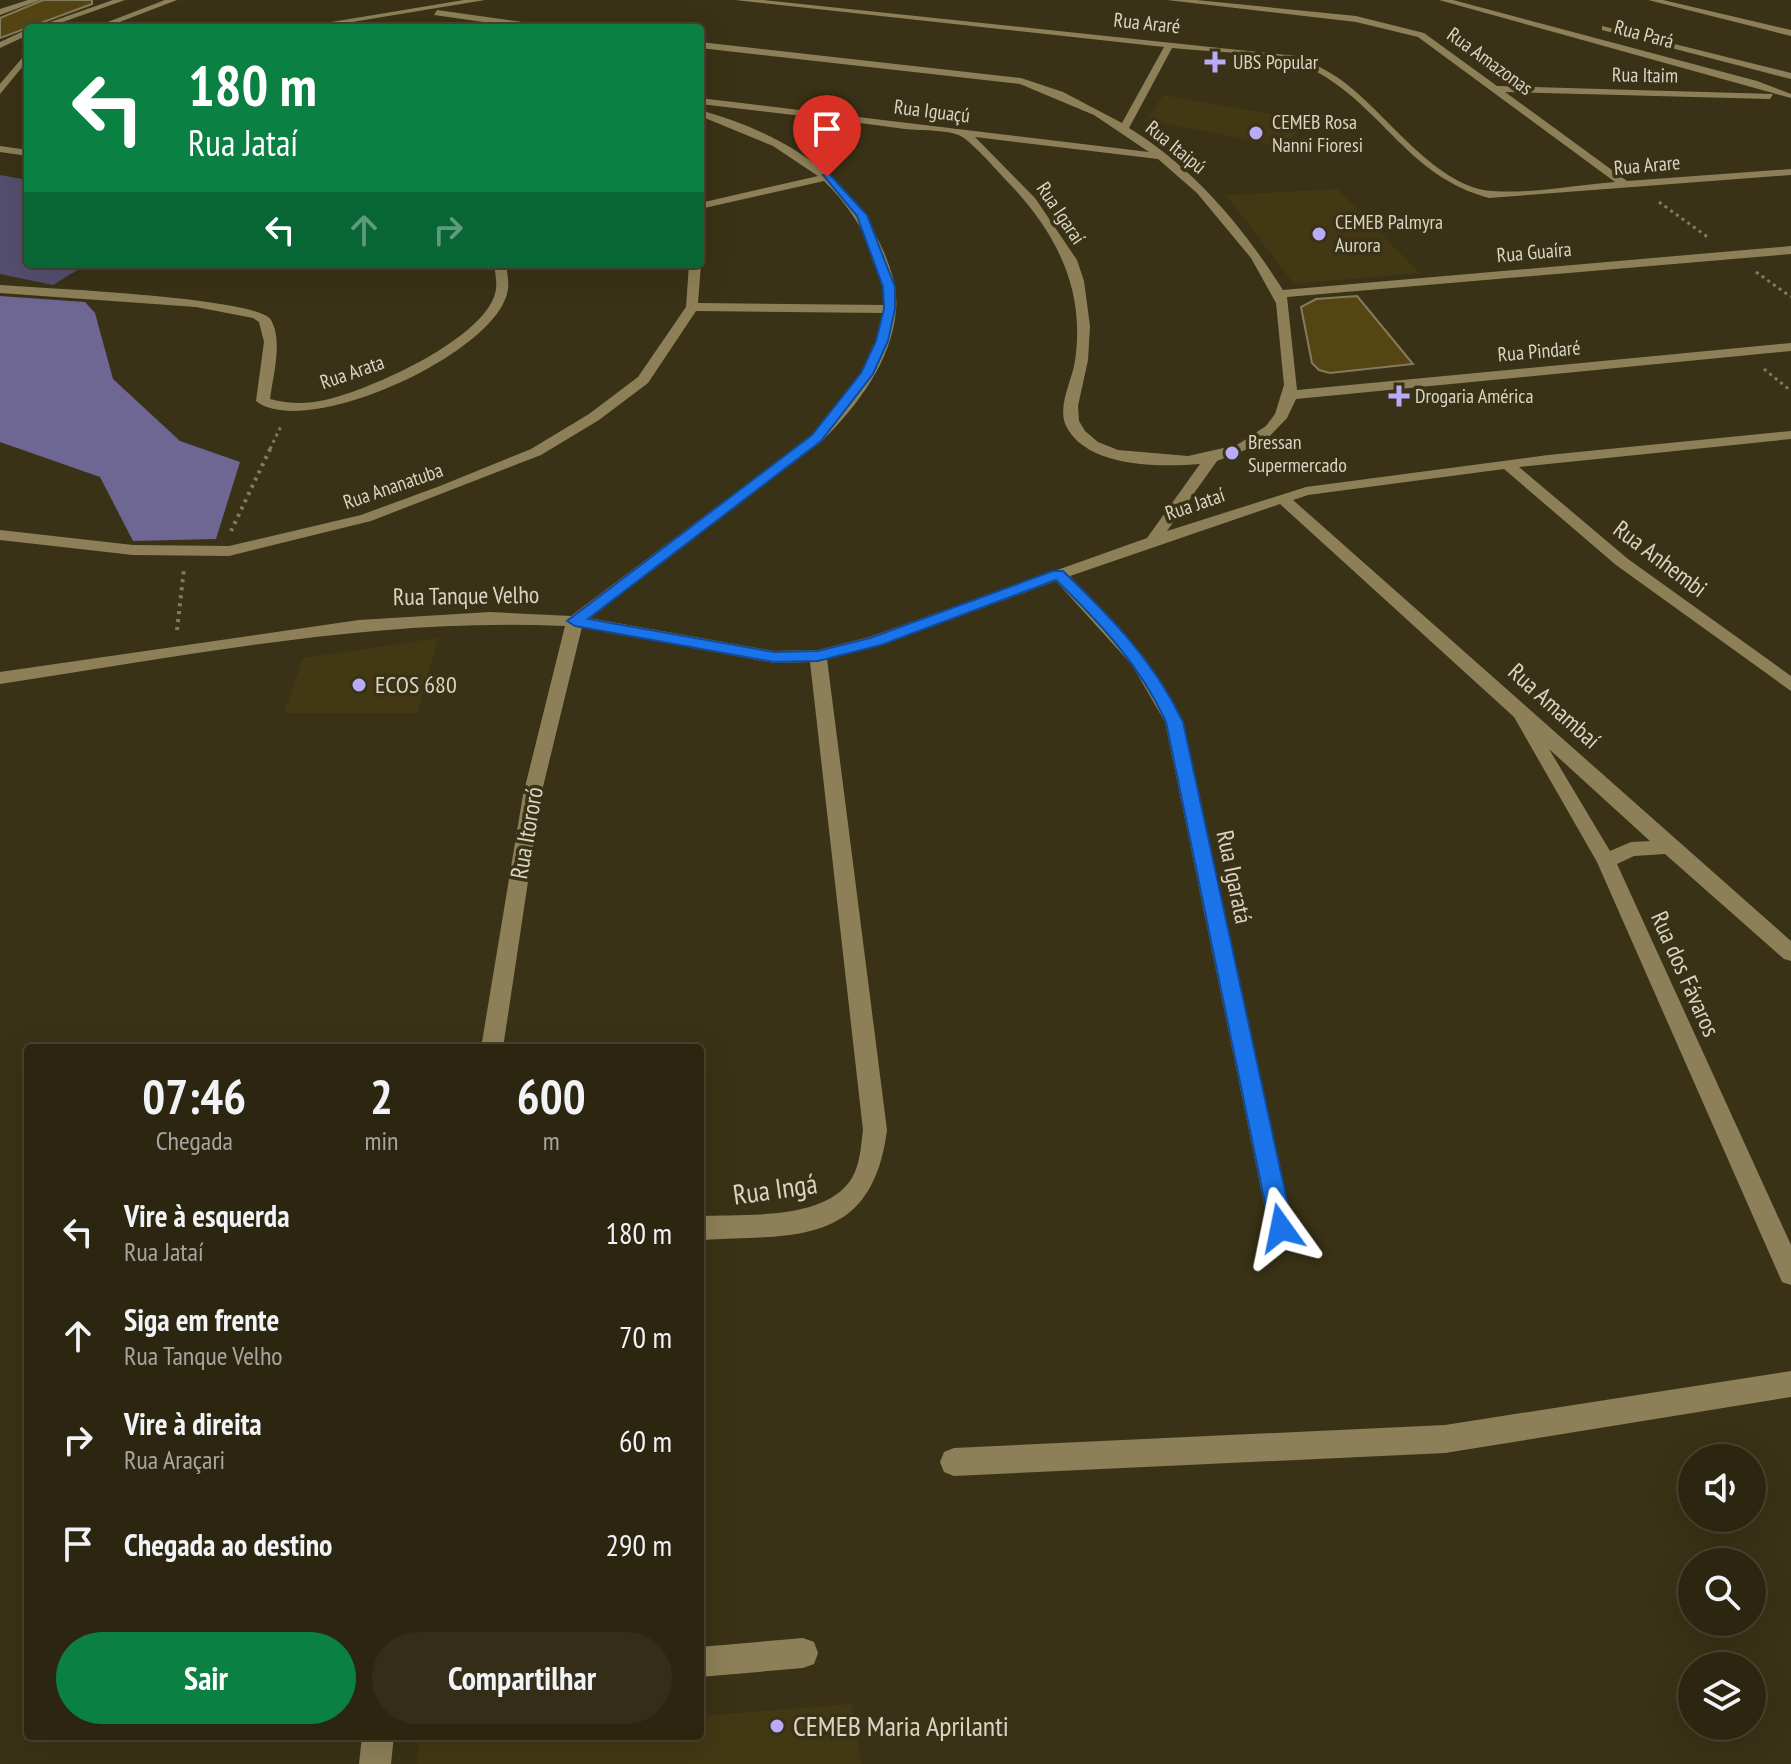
<!DOCTYPE html>
<html lang="pt">
<meta charset="utf-8">
<style>
body{margin:0;font-family:"PT Sans Narrow",sans-serif;background:#342e19;color:#f1f3f6;height:100vh;display:flex;flex-direction:column;font-size:30px;white-space:nowrap}
*{box-sizing:border-box;margin:0}
p{font-size:26px;color:#a6a59f}
.icon{flex:none;width:44px;height:44px;fill:none;stroke:currentColor;stroke-width:2;stroke-linecap:round;stroke-linejoin:round}
.map{position:relative;flex:1;overflow:hidden}
.panel{position:absolute;left:24px;top:1044px;width:680px;height:696px;display:flex;flex-direction:column;background:#2c2610;border-radius:8px;box-shadow:0 8px 32px #0002,0 0 0 2px #484330}
.panel>*{flex:none}
.top-card{position:absolute;left:24px;top:24px;width:680px;height:244px;border-radius:8px;box-shadow:0 8px 32px #0002,0 0 0 2px #484330;background:#0b8043;color:#fff;overflow:hidden}
.buttons{position:absolute;left:1678px;top:1444px;display:grid;gap:16px}
.buttons a{display:grid;place-items:center;width:88px;height:88px;border-radius:50%;background:#2c2610;box-shadow:0 8px 32px #0002,0 0 0 2px #484330;font-size:40px}
.pin{position:absolute;display:grid;place-items:center;width:68px;height:68px;color:#fff;margin:-82px -34px;border-radius:50% 50% 50% 0;rotate:-45deg;box-shadow:0 0 8px #0007}
.pin .icon{rotate:45deg}
.me{position:absolute;width:88px;margin:-44px;rotate:348deg;stroke-linejoin:round;filter:drop-shadow(0 0 6px #0008)}
.turn{display:flex;align-items:center;gap:28px;height:168px;padding:0 32px;font-size:36px}
.turn .icon{width:104px;height:104px;stroke-width:2.5}
.turn b{display:block;font-size:56px;line-height:68px}
.lanes{display:flex;align-items:center;height:76px;padding:0 32px;background:#0003;justify-content:center;gap:40px;direction:ltr}
.lanes .off{opacity:.35}
.eta{display:flex;justify-content:space-evenly;align-items:center;height:136px;text-align:center}
.eta b{font-size:48px;font-weight:600;line-height:56px}
.button{display:flex;gap:16px;margin-top:auto;padding:16px 32px}
.button a{flex:1;height:92px;border-radius:48px;background:#0b8043;color:#fff;font-size:32px;font-weight:600;line-height:92px;text-align:center}
.button a+a{background:#342e19;color:#f1f3f6}
ul{padding:0;list-style:none}
li{display:flex;align-items:center;gap:24px;height:104px;padding:0 32px}
li div{flex:1}
li b{display:block;font-size:30px}
li em{font-style:normal}
.map>svg:first-child{display:block}
.built{fill:#433814}
.green{fill:#554f6f}
.forest{fill:#6e6693}
.building{fill:#544513;stroke:#847b5d;stroke-width:2}
.lines{fill:none;stroke-linecap:round;stroke-linejoin:round}
.path-far1{stroke:#817b64;stroke-width:3;stroke-dasharray:3 4;stroke-linecap:butt}
.path{stroke:#817b64;stroke-width:4;stroke-dasharray:3 5;stroke-linecap:butt}
.minor{fill:#8d8058;fill-rule:evenodd}
.route{fill:#1a73e8;stroke:#114b97;stroke-width:2}
.poi-dot{fill:#b8abf7;stroke:#3a3216;stroke-width:3}
.labels{text-anchor:middle;stroke-width:7;stroke-linejoin:round;paint-order:stroke}
.far-street-label{font-size:20px;fill:#d9d4c4;stroke:#3a3216}
.far-poi-label{font-size:20px;fill:#d9d4c4;stroke:#3a3216;text-anchor:start}
.street-label{font-size:24px;fill:#d9d4c4;stroke:#3a3216}
.poi-label{font-size:24px;fill:#d9d4c4;stroke:#3a3216;text-anchor:start}
.near-street-label{font-size:28px;fill:#d9d4c4;stroke:#3a3216}
.near-poi-label{font-size:28px;fill:#d9d4c4;stroke:#3a3216;text-anchor:start}
</style>
<div class="map">
<svg width="1791" height="1764" viewBox="0 0 1791 1764">
<rect width="100%" height="100%" fill="#3a3216"/>
<g class="built">
<path d="M1163 95 1307 120 1284 147 1147 120Z"/>
<path d="M1337 189 1420 273 1294 284 1226 195Z"/>
<path d="M438 638 418 713H284L303 658Z"/>
<path d="M852 1704 861 1764H417L419 1738 700 1736V1716Z"/>
</g>
<path class="green" d="M0 175 28 180V264H87L53 285 0 274Z"/>
<path class="forest" d="M0 296 85 302 95 313 113 379 180 441 240 462 216 539 133 541 100 477 0 442Z"/>
<g class="building">
<path d="M43 0H92V4L0 38V18Z"/>
<path d="M1357 296 1413 364 1330 373 1319 370 1312 363 1301 307 1316 299Z"/>
</g>
<g class="lines">
<g class="path-far1">
<path d="M1659 202 1709 238"/>
<path d="M1756 272 1791 297"/>
<path d="M1764 369 1791 391"/>
<path d="M270 449 282 424"/>
</g>
<g class="path">
<path d="M231 531 271 447"/>
<path d="M177 630 184 569"/>
</g>
<g class="minor">
<path d="M28 0H40L0 15V9Z"/>
<path d="M113 0H125L46 28H33Z"/>
<path d="M165 0H177L104 28H92Z"/>
<path d="M464 0H485L316 28H295Z"/>
<path d="M735 0H763L1297 56C1316 65 1334 73 1350 87 1389 118 1439 188 1492 191 1531 194 1575 185 1615 182L1418 37 1356 22 1167 0H1196L1356 16 1424 33 1497 86 1773 94 1770 99 1505 92 1627 181 1791 169V175L1489 198C1408 176 1384 109 1317 72 1279 51 1216 53 1172 48L1129 128C1194 168 1243 227 1283 290L1791 246V254L1287 297 1297 390 1791 343V351L1296 399 1287 418 1263 443 1217 461 1167 531 1306 487 1548 455 1791 431V439L1519 467 1628 559 1791 676V691L1616 565 1504 469 1308 495 1293 500 1791 941V961L1784 959 1665 854 1634 856 1617 864 1791 1245V1285L1782 1282 1597 862 1514 717 1280 504 1070 576 1144 657 1183 722 1293 1228 1290 1236 1281 1240 1272 1236 1269 1228 1165 722 1132 665 1056 581 881 645 827 659 887 1130C872 1247 795 1235 700 1240V1216C744 1214 826 1221 852 1178 860 1164 861 1146 863 1130L810 662 774 663 582 627 541 795 503 1048H481L523 795 565 626C375 617 187 656 0 684V672L359 620 490 612 571 616 812 435 838 408 859 378 876 343 883 313 696 311 648 383 599 420 541 455 371 521 229 556 133 555 0 540V530L133 545 229 546 361 515 440 486 531 449 589 414 638 377 686 307 689 264H701L698 303 884 305C883 258 856 212 824 181L700 209V203L818 176 773 146 700 116V110C779 132 850 173 883 250 891 269 898 289 896 310 892 361 857 406 822 441L589 618 774 651 818 650 869 637 1147 538 1200 464C1160 467 1087 468 1066 426 1057 406 1072 381 1075 361 1086 286 1054 229 1003 177 991 164 978 149 964 138 952 129 921 131 905 129 837 120 768 112 700 104V98L1149 152 1094 115 1020 84 700 48V42L1021 78 1063 92 1122 123 1164 47ZM975 137 1158 159 1197 193 1251 258 1276 303 1284 385 1275 414 1266 426 1237 445 1188 456 1118 450 1098 442 1085 431 1079 421 1078 406 1088 360 1090 326 1084 281 1077 260 1035 198ZM1549 749 1650 841 1631 842 1610 851Z"/>
<path d="M1439 0H1453L1757 81 1791 94V98Z"/>
<path d="M1648 0H1663L1791 30V36Z"/>
<path d="M437 10 544 25 548 28H525L434 15Z"/>
<path d="M1602 26 1791 73V79L1602 30Z"/>
<path d="M28 29V35L0 48V42Z"/>
<path d="M28 51V60L0 94V84Z"/>
<path d="M0 146 28 150V156L0 152Z"/>
<path d="M494 264H506C507 272 509 281 508 289 501 351 307 441 256 401L264 342 259 322 253 318 196 307 0 293V285C37 288 258 297 271 320 283 341 273 376 270 399 289 404 306 404 325 400 368 391 490 337 496 289 497 281 495 272 494 264Z"/>
<path d="M1791 1371V1397L1445 1453 954 1476 944 1472 940 1462 944 1452 954 1448 1445 1425Z"/>
<path d="M803 1638 814 1642 818 1653 814 1664 803 1668 700 1677V1647Z"/>
<path d="M362 1736H394L391 1764H359Z"/>
</g>
</g>
<path class="route" d="M823 175H830L867 215 895 287V309L888 341 873 374 821 441 588 619 774 652 818 651 870 638 1053 571H1063C1111 617 1154 661 1183 722L1293 1228 1289 1236 1281 1239 1274 1236 1270 1228 1166 722C1140 665 1100 623 1056 580L881 645 818 661 774 662 575 626 567 621 812 435 861 373 876 341 884 309 883 287 857 216Z"/>
<g class="poi-dot">
<path d="M1211 50h8v8h8v8h-8v8h-8v-8h-8v-8h8z"/>
<circle cx="1256" cy="133" r="8"/>
<circle cx="1319" cy="234" r="8"/>
<path d="M1395 384h8v8h8v8h-8v8h-8v-8h-8v-8h8z"/>
<circle cx="1232" cy="453" r="8"/>
<circle cx="359" cy="685" r="8"/>
<circle cx="777" cy="1726" r="8"/>
</g>
<g class="labels">
<g class="far-street-label">
<text transform="translate(1147 23) rotate(6)" y="7">Rua Araré</text>
<text transform="translate(1644 34) rotate(15)" y="7">Rua Pará</text>
<text transform="translate(1490 61) rotate(36)" y="7">Rua Amazonas</text>
<text transform="translate(1645 75) rotate(1)" y="7">Rua Itaim</text>
<text transform="translate(932 111) rotate(7)" y="7">Rua Iguaçú</text>
<text transform="translate(1176 147) rotate(39)" y="7">Rua Itaipú</text>
<text transform="translate(1647 165) rotate(-5)" y="7">Rua Arare</text>
<text transform="translate(1061 213) rotate(56)" y="7">Rua Igaraí</text>
<text transform="translate(1534 252) rotate(-5)" y="7">Rua Guaíra</text>
<text transform="translate(1539 351) rotate(-5)" y="7">Rua Pindaré</text>
<text transform="translate(352 372) rotate(-19)" y="7">Rua Arata</text>
<text transform="translate(393 486) rotate(-19)" y="7">Rua Ananatuba</text>
<text transform="translate(1195 504) rotate(-19)" y="7">Rua Jataí</text>
</g>
<g class="far-poi-label">
<text x="1233" y="69">UBS Popular</text>
<text x="1272" y="129">CEMEB Rosa<tspan x="1272" dy="23">Nanni Fioresi</tspan></text>
<text x="1335" y="229">CEMEB Palmyra<tspan x="1335" dy="23">Aurora</tspan></text>
<text x="1415" y="403">Drogaria América</text>
<text x="1248" y="449">Bressan<tspan x="1248" dy="23">Supermercado</tspan></text>
</g>
<g class="street-label">
<text transform="translate(1660 559) rotate(37)" y="8">Rua Anhembi</text>
<text transform="translate(466 596) rotate(-1)" y="8">Rua Tanque Velho</text>
<text transform="translate(1554 706) rotate(42)" y="8">Rua Amambaí</text>
<text transform="translate(527 833) rotate(-80)" y="8">Rua Itororó</text>
<text transform="translate(1234 877) rotate(78)" y="8">Rua Igaratá</text>
<text transform="translate(1685 974) rotate(66)" y="8">Rua dos Fávaros</text>
</g>
<g class="poi-label">
<text x="375" y="693">ECOS 680</text>
</g>
<g class="near-street-label">
<text transform="translate(775 1189) rotate(-8)" y="10">Rua Ingá</text>
</g>
<g class="near-poi-label">
<text x="793" y="1736">CEMEB Maria Aprilanti</text>
</g>
</g>
</svg>
<div class="buttons">
<a><svg class="icon" aria-label="sound" viewBox="0 0 24 24"><path d="M4 9h4l5-4v14l-5-4H4zM17 9q2 3 0 6"/></svg></a>
<a><svg class="icon" aria-label="search" viewBox="0 0 24 24"><circle cx="10" cy="10" r="6"/><path d="M15 15l6 6"/></svg></a>
<a><svg class="icon" aria-label="layers" viewBox="0 0 24 24"><path d="M12 4l9 5-9 5-9-5zM3 14l9 5 9-5"/></svg></a>
</div>
<div class="pin" style="left:827px;top:177px;background:#d93025"><svg class="icon" aria-label="arrive" viewBox="0 0 24 24"><path d="M6 21V4h12l-3 4 3 4H6"/></svg></div>
<svg class="me" style="left:1281px;top:1228px" viewBox="-20 -20 40 40"><path d="M0-17L14 15 0 8-14 15z" fill="#1a73e8" stroke="#fff" stroke-width="4"/></svg>
<div class="top-card">
<div class="turn"><svg class="icon" aria-label="left" viewBox="0 0 24 24"><path d="M17 20v-9H6M10 6l-5 5 5 5"/></svg><div><b>180 m</b>Rua Jataí</div></div>
<div class="lanes"><svg class="icon" aria-label="left" viewBox="0 0 24 24"><path d="M17 20v-9H6M10 6l-5 5 5 5"/></svg><svg class="icon off" aria-label="ahead" viewBox="0 0 24 24"><path d="M12 20V5M6 11l6-6 6 6"/></svg><svg class="icon off" aria-label="right" viewBox="0 0 24 24"><path d="M7 20v-9h11M14 6l5 5-5 5"/></svg></div>
</div>
<section class="panel">
<div class="eta">
<div><b>07:46</b><p>Chegada</p></div>
<div><b>2</b><p>min</p></div>
<div><b>600</b><p>m</p></div>
</div>
<ul>
<li><svg class="icon" aria-label="left" viewBox="0 0 24 24"><path d="M17 20v-9H6M10 6l-5 5 5 5"/></svg><div><b>Vire à esquerda</b><p>Rua Jataí</p></div><em>180 m</em></li>
<li><svg class="icon" aria-label="ahead" viewBox="0 0 24 24"><path d="M12 20V5M6 11l6-6 6 6"/></svg><div><b>Siga em frente</b><p>Rua Tanque Velho</p></div><em>70 m</em></li>
<li><svg class="icon" aria-label="right" viewBox="0 0 24 24"><path d="M7 20v-9h11M14 6l5 5-5 5"/></svg><div><b>Vire à direita</b><p>Rua Araçari</p></div><em>60 m</em></li>
<li><svg class="icon" aria-label="arrive" viewBox="0 0 24 24"><path d="M6 21V4h12l-3 4 3 4H6"/></svg><div><b>Chegada ao destino</b></div><em>290 m</em></li>
</ul>
<div class="button"><a>Sair</a><a>Compartilhar</a></div>
</section>
</div>
